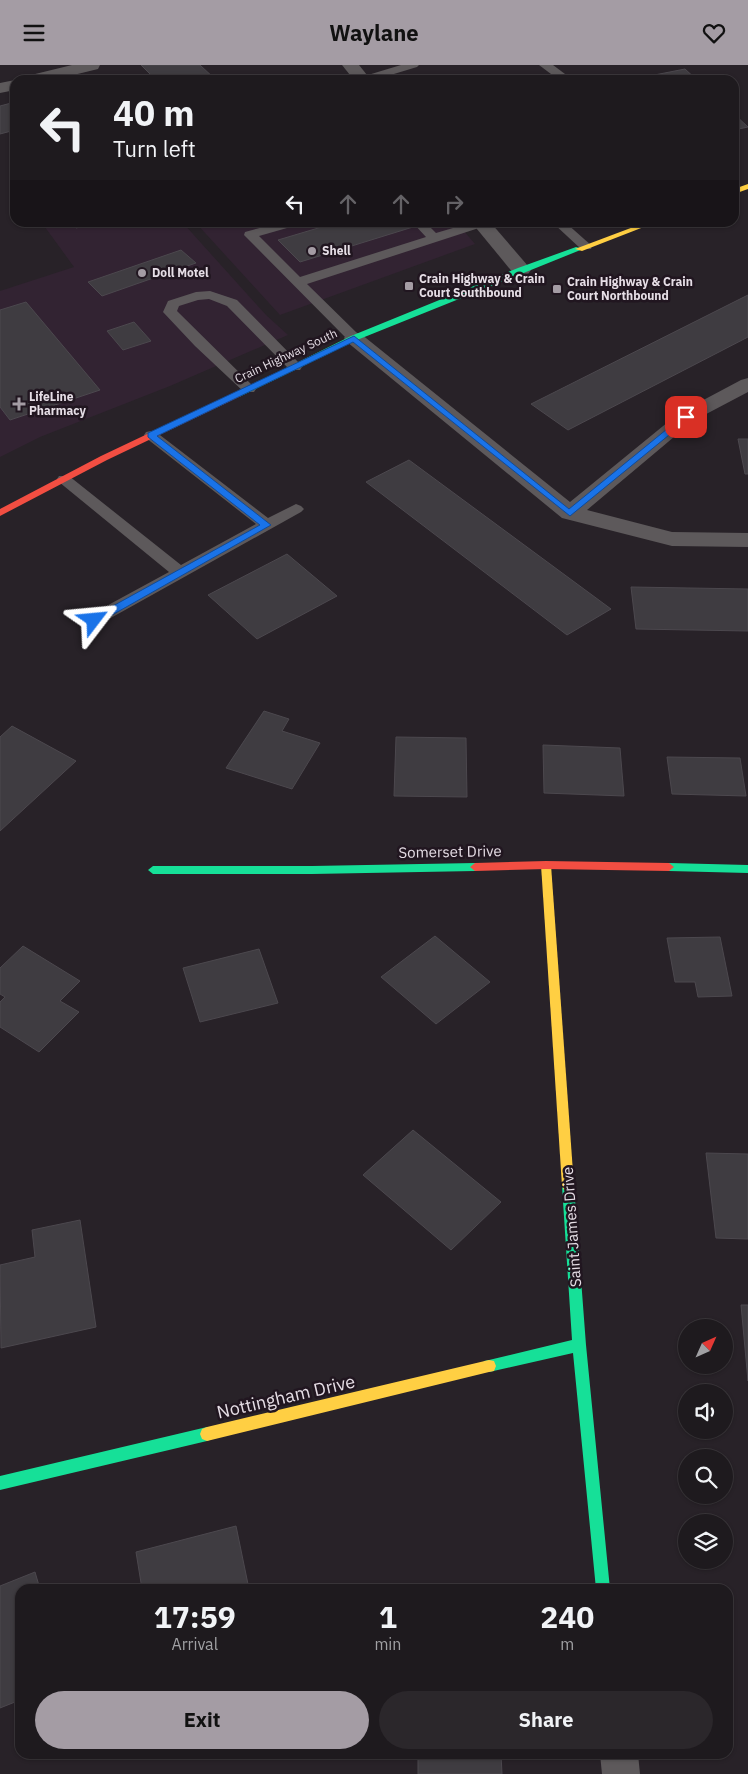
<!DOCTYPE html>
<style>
body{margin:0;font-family:"IBM Plex Sans",sans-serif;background:#2b272b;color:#f1f3f6;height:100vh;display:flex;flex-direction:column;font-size:19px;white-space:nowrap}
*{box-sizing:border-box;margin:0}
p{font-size:16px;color:#a1a1a4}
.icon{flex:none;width:28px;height:28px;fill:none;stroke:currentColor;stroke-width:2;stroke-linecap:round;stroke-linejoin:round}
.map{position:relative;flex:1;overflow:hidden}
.sheet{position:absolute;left:15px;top:1519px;width:718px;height:175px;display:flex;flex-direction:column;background:#1e1a1e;border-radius:15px;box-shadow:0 1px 4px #0004,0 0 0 1px #3c383c}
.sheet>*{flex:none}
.guide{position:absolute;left:10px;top:10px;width:729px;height:152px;border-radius:15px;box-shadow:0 1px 4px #0004,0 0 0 1px #3c383c;background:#1e1a1e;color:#f1f3f6;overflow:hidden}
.needle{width:32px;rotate:45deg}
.fabs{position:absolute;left:678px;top:1254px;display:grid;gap:10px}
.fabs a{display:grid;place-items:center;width:55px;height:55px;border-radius:50%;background:#1e1a1e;box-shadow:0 1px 4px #0004,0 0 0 1px #3c383c;font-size:25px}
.pin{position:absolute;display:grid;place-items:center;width:42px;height:42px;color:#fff;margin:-21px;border-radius:10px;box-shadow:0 2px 8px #0006}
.me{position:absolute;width:55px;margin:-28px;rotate:61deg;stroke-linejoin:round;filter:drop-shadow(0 0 4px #0008)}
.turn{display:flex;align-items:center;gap:18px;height:105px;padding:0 20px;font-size:22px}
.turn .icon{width:65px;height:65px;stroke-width:2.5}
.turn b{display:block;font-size:35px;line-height:42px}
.lanes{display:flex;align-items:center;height:48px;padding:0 20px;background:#0003;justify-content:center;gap:25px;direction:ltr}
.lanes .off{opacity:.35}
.eta{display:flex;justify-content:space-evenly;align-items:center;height:85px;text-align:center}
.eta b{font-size:30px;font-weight:700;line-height:35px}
.button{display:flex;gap:10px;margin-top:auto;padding:10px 20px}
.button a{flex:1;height:58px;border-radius:30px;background:#a49ca4;color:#111;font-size:20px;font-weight:700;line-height:58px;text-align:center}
.button a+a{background:#2b272b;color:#f1f3f6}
header{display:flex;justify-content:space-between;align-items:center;height:65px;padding:0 20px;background:#a49ca4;color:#111;font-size:22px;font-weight:700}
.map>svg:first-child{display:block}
.built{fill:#322332}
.building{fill:#3f3c41;stroke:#4c484e}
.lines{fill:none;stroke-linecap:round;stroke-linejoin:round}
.lane{fill:#5d595b;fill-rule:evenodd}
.street{fill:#5d595b;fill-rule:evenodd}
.fast{fill:#16e098;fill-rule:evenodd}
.slow{fill:#ffcf43;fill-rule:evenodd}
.jam{fill:#f24e42;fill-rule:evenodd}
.route{fill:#1a73e8;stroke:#114b97}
.poi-dot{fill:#a49ca4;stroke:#211620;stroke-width:2}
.labels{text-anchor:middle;stroke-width:5;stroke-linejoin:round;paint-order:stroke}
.far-poi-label{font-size:12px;font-weight:bold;fill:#e6dee6;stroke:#211620;text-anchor:start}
.far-street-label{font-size:12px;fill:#e6dee6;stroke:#211620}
.street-label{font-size:15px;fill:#e6dee6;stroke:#211620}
.near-street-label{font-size:18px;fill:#e6dee6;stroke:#211620}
</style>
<header><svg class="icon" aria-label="menu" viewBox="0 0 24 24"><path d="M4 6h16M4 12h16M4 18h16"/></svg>Waylane<svg class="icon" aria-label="heart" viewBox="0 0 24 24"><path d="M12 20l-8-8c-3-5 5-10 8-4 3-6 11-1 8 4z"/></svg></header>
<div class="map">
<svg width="748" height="1709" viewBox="0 0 748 1709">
<rect width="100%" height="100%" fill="#282228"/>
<g class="built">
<path d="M42 158H183L266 250 288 270 170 321 40 372 0 392V226L74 202Z"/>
<path d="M196 158H457L475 179 280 250Z"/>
</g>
<g class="building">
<path d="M141 0H200L216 15H156Z"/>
<path d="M685 4 697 15H629Z"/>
<path d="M15 37V65L0 69V41Z"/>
<path d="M734 49 748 62 734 65Z"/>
<path d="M71 158H96L76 163Z"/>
<path d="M335 158H409L413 162 300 197 278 175Z"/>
<path d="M181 185 196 198 102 231 88 217Z"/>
<path d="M748 230V272L568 365 531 339Z"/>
<path d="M26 237 100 325 10 355 0 342V245Z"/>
<path d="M134 257 151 276 123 285 107 266Z"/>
<path d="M738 374H748V409H745Z"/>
<path d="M409 395 611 544 567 570 366 417Z"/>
<path d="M287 489 337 531 257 574 208 530Z"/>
<path d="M631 522 748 524V566L636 564Z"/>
<path d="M264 646 289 654 282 666 320 678 292 724 226 703Z"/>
<path d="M12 661 76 696 0 766V672Z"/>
<path d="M396 672 466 673 467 732 394 731Z"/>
<path d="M543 680 620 683 624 731 544 728Z"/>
<path d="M667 692 740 693 746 731 672 729Z"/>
<path d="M435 871 490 917 436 959 381 912Z"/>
<path d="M720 872 732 931 698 932 695 917H675L667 873Z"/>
<path d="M23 881 80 916 60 936 79 947 39 987 0 962V937L5 932 0 929V903Z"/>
<path d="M259 884 278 938 200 957 183 903Z"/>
<path d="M413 1065 501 1137 451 1185 363 1110Z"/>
<path d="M706 1088 748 1089V1174L716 1173Z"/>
<path d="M80 1155 96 1262 1 1283 0 1200 35 1192 32 1165Z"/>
<path d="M741 1240H748V1316Z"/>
<path d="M236 1461 249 1524H142L136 1487Z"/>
<path d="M35 1507 40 1524H20V1635L0 1643V1521Z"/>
<path d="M418 1689H501L502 1709H418Z"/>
</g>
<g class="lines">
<g class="lane">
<path d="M401 0H419L417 2 374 15H356L358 13Z"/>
<path d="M539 0H553L573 15H559Z"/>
<path d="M278 158H296L294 161 259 171 300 212 426 172 413 158H426L436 168 470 158H487L485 161 307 219 359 270 361 273 359 276H349L244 170 245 167Z"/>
<path d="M553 158H566L592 181 591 184H581Z"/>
<path d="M210 226 237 235 300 299 302 302 300 305H290L227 241 209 234 198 235 179 241 177 246 256 324 254 327H244L195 281 163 247 168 236 196 227Z"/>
<path d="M151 366 156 367 268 453 296 439 301 441 304 444 301 447 100 559 94 560 88 559 86 555 88 551 169 507 59 417 57 414 59 411H69L181 500 256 459 146 373 144 370 146 367Z"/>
</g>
<g class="street">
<path d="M72 0H100L98 4 53 15H25L27 11Z"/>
<path d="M342 0H359L371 15H354Z"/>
<path d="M15 15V25L0 28V18Z"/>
<path d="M472 158H491L528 201 531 205 528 209 521 211 514 209Z"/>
<path d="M354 267 361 269 570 437 679 348 741 315 748 313V327L693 356 587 445 672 467 748 468V482L672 481 562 453 347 277 344 273 347 269Z"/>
<path d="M600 1689H638L640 1709H602Z"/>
</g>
<g class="fast">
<path d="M576 182 583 184 357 275 241 331 238 332 234 329 351 271 518 203Z"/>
<path d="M475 798 480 802 475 806 312 809H153L148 805 153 801H312Z"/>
<path d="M669 798 748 800V808L669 806 664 802Z"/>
<path d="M568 1115 572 1117 574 1121 586 1280 610 1524H596L573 1288 489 1307 484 1306 482 1301 484 1296 489 1295 572 1275 562 1121 564 1117Z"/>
<path d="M207 1362 212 1364 214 1369 212 1374 207 1376 0 1425V1411Z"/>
</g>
<g class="slow">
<path d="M748 119V124L734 129V124Z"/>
<path d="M644 158H654L582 186 575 184Z"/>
<path d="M546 796 551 800 574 1121 572 1125 568 1127 564 1125 562 1121 541 800Z"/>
<path d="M489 1295 494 1296 496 1301 494 1306 489 1307 207 1376 202 1374 200 1369 202 1364 207 1362Z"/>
</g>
<g class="jam">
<path d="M238 326 242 329 241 331 107 395 0 451V444L101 391Z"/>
<path d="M546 796 669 798 674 802 669 806 546 804 475 806 470 802 475 798Z"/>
</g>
</g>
<path class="route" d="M354 271 569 444 683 351 691 352 570 451 353 277 157 371 271 460 98 558H91V553L260 460 148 372V368Z"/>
<g class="poi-dot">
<circle cx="312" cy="186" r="5"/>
<circle cx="142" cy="208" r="5"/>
<rect x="404" y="216" width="10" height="10" rx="2.5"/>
<rect x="552" y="219" width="10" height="10" rx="2.5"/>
<path d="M16.5 331.5h5v5h5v5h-5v5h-5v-5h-5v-5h5z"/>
</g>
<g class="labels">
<g class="far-poi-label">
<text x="322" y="190">Shell</text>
<text x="152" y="212">Doll Motel</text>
<text x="419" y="218">Crain Highway &amp; Crain<tspan x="419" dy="14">Court Southbound</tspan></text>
<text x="567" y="221">Crain Highway &amp; Crain<tspan x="567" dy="14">Court Northbound</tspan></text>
<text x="29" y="336">LifeLine<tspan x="29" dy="14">Pharmacy</tspan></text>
</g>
<g class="far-street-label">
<text transform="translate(286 291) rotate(-25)" y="4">Crain Highway South</text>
</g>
<g class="street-label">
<text transform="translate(450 787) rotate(-1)" y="5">Somerset Drive</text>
<text transform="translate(572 1162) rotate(-94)" y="5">Saint James Drive</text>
</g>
<g class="near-street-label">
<text transform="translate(286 1332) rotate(-13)" y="6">Nottingham Drive</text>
</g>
</g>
</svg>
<div class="fabs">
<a><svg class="needle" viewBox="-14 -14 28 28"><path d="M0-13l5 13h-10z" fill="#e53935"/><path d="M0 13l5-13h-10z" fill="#a1a1a4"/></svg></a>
<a><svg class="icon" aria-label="sound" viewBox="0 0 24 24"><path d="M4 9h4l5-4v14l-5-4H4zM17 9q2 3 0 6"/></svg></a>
<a><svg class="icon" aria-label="search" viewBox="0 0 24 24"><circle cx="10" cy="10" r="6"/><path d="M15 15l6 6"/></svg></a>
<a><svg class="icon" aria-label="layers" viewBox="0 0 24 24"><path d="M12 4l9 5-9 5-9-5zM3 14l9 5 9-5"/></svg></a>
</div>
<div class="pin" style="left:686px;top:352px;background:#d93025"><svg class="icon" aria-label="arrive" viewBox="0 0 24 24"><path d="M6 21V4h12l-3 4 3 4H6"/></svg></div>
<svg class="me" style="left:94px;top:555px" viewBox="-20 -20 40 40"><path d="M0-17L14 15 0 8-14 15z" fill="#1a73e8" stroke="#fff" stroke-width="4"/></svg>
<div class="guide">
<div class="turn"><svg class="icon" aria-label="left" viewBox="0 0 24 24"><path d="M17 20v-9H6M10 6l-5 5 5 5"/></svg><div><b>40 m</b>Turn left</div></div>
<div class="lanes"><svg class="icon" aria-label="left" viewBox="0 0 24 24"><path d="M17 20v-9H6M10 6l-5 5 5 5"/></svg><svg class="icon off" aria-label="ahead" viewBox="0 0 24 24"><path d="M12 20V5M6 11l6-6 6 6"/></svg><svg class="icon off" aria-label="ahead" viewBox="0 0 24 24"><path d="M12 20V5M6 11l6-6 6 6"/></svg><svg class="icon off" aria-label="right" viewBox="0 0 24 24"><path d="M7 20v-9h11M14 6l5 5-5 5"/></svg></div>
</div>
<section class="sheet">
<div class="eta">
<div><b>17:59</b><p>Arrival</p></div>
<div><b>1</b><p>min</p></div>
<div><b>240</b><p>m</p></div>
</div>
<div class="button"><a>Exit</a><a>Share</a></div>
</section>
</div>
